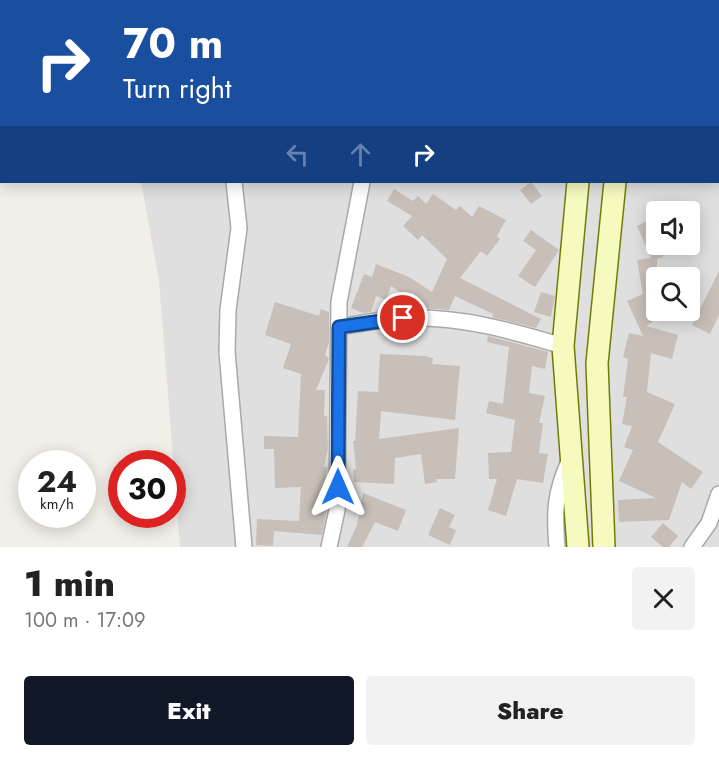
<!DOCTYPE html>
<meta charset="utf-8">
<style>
body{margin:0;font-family:Jost,sans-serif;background:#f2f2f2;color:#222;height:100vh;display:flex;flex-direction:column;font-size:22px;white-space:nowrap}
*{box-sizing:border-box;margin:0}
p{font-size:20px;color:#767676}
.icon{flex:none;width:33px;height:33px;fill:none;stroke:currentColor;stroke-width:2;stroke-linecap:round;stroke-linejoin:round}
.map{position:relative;height:547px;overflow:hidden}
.drawer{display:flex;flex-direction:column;background:#fff;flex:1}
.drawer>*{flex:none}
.guide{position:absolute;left:0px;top:0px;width:720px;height:183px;box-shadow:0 3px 15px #0003;background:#1a4fa0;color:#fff;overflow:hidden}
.fabs{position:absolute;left:646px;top:201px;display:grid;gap:12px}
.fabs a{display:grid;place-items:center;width:54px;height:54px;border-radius:6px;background:#fff;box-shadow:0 3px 15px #0003;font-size:30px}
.speed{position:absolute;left:18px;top:450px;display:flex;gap:12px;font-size:30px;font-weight:700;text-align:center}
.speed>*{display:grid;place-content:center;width:78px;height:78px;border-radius:50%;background:#fff;box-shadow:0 3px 15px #0003;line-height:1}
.speed small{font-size:15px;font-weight:400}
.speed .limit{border:9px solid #d22;background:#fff;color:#111}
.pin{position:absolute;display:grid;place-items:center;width:51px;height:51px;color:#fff;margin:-26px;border:3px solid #fff;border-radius:50%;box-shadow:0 2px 6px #0007}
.me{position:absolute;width:66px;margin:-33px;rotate:0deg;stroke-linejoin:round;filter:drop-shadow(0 0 4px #0008)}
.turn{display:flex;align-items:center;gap:21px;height:126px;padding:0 24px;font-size:27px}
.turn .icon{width:78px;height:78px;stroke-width:2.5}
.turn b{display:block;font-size:42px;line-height:51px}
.lanes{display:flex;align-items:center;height:57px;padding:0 24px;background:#0003;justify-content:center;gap:30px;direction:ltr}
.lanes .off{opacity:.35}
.round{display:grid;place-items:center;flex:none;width:63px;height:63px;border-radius:6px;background:#f2f2f2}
.summary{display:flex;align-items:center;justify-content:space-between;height:102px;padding:0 24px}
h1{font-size:36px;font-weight:800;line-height:45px}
.button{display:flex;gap:12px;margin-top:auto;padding:12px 24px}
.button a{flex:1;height:69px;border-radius:6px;background:#111827;color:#fff;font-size:24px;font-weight:800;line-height:69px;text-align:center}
.button a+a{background:#f2f2f2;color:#222}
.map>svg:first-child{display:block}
.residential{fill:#e0dfdf;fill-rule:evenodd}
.building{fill:#c7bfb8}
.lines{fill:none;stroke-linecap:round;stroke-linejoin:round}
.street-casing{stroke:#a9a9a9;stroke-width:18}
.secondary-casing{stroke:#707d05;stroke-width:24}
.street{stroke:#fff;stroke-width:15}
.secondary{stroke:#f7fabf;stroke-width:21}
.route-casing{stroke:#114b97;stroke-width:15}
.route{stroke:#1a73e8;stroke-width:10}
</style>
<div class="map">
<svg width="719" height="547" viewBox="0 0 719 547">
<rect width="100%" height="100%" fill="#f2efe9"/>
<path class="residential" d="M108 0H719V547H180L159 280 141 182H718V2ZM657 212H690V244H657ZM657 278H690V310H657Z"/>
<g class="building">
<path d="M531 182 542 196 531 204 520 190Z"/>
<path d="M394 189 413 201 418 196 426 204 433 194 456 210 460 206 472 217 479 206 506 220 497 236 500 239 487 256 481 251 460 278 541 319 536 328 492 317 493 314 455 296 449 310 425 308 391 286 386 300 376 296 371 312 363 313 351 308 364 274 372 277 376 264 409 277 432 292 447 259 422 235 418 240 403 226 412 216 387 201Z"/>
<path d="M657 216V244H688L657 259V310H673L646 326 678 335 672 359 651 353 647 392 675 404 658 442 703 472 691 489 682 482 669 520 619 522 618 500 656 498 619 481 633 450 624 447 632 426 622 424 627 397H623L628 359 623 357 629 333 643 336 627 301 643 294 637 260 651 258 637 226Z"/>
<path d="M531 230 559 250 535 287 518 276 536 250 523 241Z"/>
<path d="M719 271V315L710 334 692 325Z"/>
<path d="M541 292 555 296 551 317 534 312Z"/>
<path d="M275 302 319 316 321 309 329 312V342L325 355 329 359 316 390H325L324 416H327L328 449 324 467H327L324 490H327V509L322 535 274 531 273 546 256 545 257 519 299 521 301 487 275 488 274 449H264V436L298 437 301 374 283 368 291 344 265 335Z"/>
<path d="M488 336 548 352 545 369 532 366 529 393 545 396 539 423H543L539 453 548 454 543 483 517 479 506 516 488 510 497 479H489L488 453 511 452 515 420 486 413 489 401 503 404 509 347 487 342Z"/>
<path d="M380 354 425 356 433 358 432 364 460 366 455 420 381 411 379 439 459 428 455 479H436L437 482 425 484 421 454 395 458 394 484 354 482 353 470 356 469 353 441H355L358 391 378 392Z"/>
<path d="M363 493 406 510 398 531 375 522 362 547H347L357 525Z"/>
<path d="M440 508 455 515 449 527 456 530 450 545 428 535Z"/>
<path d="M663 523 678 536 669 547H663L651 537Z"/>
</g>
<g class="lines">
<defs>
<g id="street">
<path d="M292 2 293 0"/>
<path d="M386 2V0"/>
<path d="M718 75 719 76"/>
<path d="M234 182 239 228 228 310 227 352 244 547"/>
<path d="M339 327C360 324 382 319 403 318 459 316 510 330 563 346"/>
<path d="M329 547 337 510 339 302 362 182"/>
<path d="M557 547C554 511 555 492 570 459"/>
<path d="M692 547 709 523 719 494"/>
</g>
<g id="secondary">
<path d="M599 2V0"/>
<path d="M634 2V0"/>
<path d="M578 547 563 346 578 182"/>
<path d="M604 547 597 363 615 182"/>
</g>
</defs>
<use href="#street" class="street-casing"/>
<use href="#secondary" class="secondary-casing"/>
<use href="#street" class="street"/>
<use href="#secondary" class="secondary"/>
</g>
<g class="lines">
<defs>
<path id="route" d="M338 487 339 327 403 318"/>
</defs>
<use href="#route" class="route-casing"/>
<use href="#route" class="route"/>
</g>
</svg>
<div class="fabs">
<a><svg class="icon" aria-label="sound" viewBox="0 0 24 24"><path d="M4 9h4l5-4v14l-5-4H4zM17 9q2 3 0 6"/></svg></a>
<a><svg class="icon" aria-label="search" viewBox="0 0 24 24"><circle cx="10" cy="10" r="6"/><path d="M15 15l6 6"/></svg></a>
</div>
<div class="speed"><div>24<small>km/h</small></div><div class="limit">30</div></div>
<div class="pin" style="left:403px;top:318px;background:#d93025"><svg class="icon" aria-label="arrive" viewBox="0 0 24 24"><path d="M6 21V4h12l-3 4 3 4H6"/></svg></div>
<svg class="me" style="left:338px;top:487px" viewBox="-20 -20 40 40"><path d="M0-17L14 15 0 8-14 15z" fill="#1a73e8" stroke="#fff" stroke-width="4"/></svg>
<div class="guide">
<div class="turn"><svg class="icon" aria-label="right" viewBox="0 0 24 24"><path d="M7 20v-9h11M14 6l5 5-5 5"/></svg><div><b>70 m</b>Turn right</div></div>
<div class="lanes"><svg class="icon off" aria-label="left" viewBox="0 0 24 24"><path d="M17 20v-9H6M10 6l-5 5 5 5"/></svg><svg class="icon off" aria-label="ahead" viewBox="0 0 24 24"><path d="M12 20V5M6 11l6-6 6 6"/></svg><svg class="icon" aria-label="right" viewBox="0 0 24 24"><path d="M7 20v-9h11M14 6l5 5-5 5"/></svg></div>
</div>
</div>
<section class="drawer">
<div class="summary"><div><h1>1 min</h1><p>100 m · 17:09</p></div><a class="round"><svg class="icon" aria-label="close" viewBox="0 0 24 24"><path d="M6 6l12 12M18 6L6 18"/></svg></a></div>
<div class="button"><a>Exit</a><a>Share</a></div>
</section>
